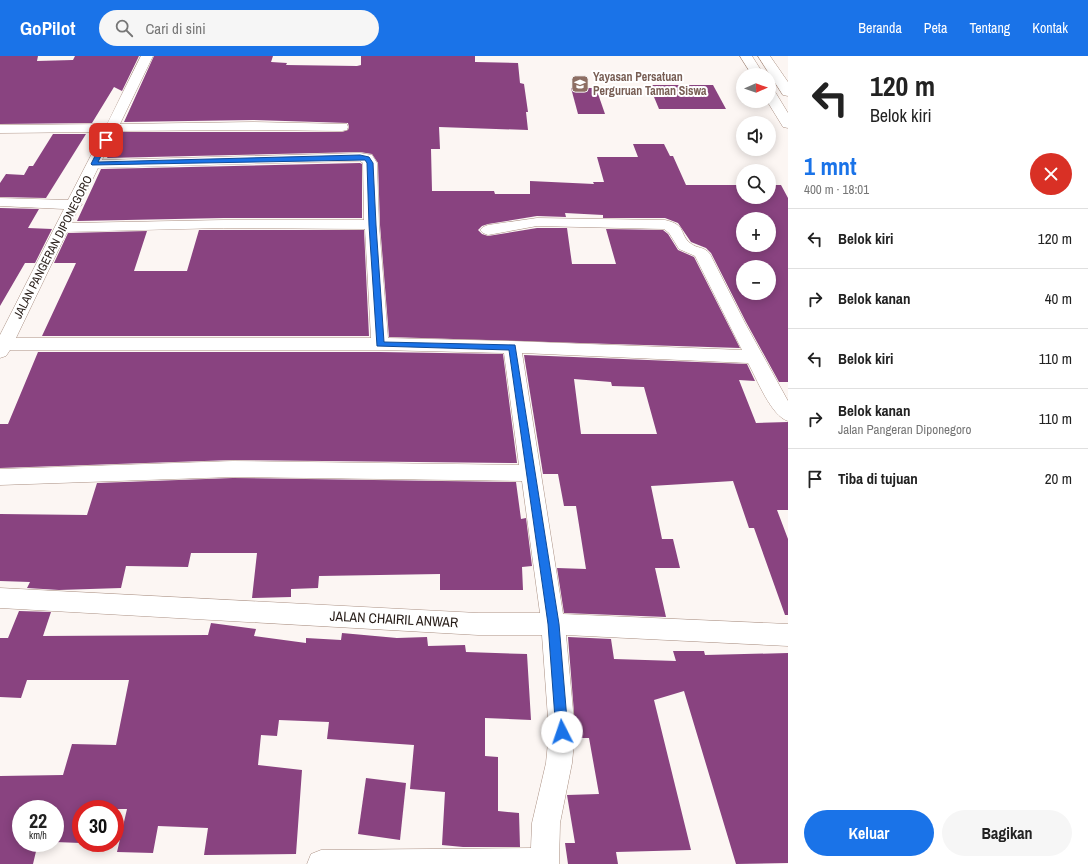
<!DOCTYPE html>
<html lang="id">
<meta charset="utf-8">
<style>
body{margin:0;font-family:"Archivo Narrow",sans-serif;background:#f6f6f6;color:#222;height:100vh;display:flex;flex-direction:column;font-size:15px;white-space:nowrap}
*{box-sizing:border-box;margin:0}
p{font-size:13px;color:#767676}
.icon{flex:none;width:22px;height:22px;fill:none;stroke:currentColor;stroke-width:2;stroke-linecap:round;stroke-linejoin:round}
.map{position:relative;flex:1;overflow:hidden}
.details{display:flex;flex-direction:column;background:#fff;width:300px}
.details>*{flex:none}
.guide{background:#fff;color:#222;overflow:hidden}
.needle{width:26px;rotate:88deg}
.buttons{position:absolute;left:736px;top:12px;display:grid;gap:8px}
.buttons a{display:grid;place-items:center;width:40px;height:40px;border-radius:50%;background:#fff;box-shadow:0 2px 10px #0003;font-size:20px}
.speed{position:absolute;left:12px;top:744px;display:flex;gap:8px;font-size:20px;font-weight:700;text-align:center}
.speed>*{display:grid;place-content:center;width:52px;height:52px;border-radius:50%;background:#fff;box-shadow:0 2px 10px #0003;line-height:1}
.speed small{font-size:10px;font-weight:400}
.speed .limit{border:6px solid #d22;background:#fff;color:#111}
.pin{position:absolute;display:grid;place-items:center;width:34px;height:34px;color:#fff;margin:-17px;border-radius:8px;box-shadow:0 2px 6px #0006}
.me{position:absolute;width:44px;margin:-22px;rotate:356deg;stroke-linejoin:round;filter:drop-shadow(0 0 3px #0008)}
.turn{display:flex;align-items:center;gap:14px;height:84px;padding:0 16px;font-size:18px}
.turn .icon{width:52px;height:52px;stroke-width:2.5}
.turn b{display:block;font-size:28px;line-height:34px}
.round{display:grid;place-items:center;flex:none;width:42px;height:42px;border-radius:21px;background:#f6f6f6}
.headline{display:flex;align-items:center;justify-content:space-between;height:68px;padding:0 16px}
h1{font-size:24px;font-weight:800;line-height:30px;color:#1a73e8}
.cta{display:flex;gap:8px;margin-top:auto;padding:8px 16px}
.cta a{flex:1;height:46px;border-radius:24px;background:#1a73e8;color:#fff;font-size:16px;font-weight:800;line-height:46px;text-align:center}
.cta a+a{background:#f6f6f6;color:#222}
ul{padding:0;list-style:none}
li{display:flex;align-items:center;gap:12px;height:60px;padding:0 16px;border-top:1px solid #e0e0e0}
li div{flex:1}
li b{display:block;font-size:15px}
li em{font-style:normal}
header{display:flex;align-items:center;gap:24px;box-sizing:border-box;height:56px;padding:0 20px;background:#1a73e8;color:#fff}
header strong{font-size:19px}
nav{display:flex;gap:22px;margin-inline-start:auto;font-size:14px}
.search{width:280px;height:36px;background:#f6f6f6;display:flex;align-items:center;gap:10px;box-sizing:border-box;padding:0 14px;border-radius:22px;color:#767676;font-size:15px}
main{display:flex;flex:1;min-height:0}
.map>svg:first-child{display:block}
.building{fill:#894380;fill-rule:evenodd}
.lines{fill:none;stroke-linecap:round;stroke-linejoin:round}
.street-casing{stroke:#aa9083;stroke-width:1}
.secondary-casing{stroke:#aa9083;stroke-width:1}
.street{fill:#fff;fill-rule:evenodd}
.secondary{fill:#fff;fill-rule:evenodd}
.route{fill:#1a73e8;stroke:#114b97}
.labels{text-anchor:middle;stroke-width:4;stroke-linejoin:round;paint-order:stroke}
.far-education-label{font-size:12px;font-weight:bold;fill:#785e54;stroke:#fff;text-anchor:start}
.far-street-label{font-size:12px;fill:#261c17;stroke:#fff}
.street-label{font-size:14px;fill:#261c17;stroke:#fff}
</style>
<header>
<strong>GoPilot</strong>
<div class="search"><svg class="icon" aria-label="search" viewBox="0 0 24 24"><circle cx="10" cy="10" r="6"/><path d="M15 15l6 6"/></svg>Cari di sini</div>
<nav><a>Beranda</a><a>Peta</a><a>Tentang</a><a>Kontak</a></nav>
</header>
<main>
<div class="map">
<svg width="788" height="808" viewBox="0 0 788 808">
<rect width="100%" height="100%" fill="#fcf6f3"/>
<g class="building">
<path d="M0 0H38L37 5 73 4 75 0H139L122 35 114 31 92 67 0 68Z"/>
<path d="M154 0H273L271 6 287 7 286 9 357 10 361 9V0H475V6L518 7 520 27 524 28 528 56H526L528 74 439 71 440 93H431L432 135H494L495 138H530V125L594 128 593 126H604L597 101H638L633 88H664L670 100H673L686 129H743V141H769V129H781L788 142V326H779L746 266 711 197 706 192 691 186 678 167 665 162H603V159L565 157 566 161 537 160 488 168 482 170 478 174 482 178 488 180 537 172H567L572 208H616L606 173 663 174 668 178 678 194 694 201 740 292 389 281 380 169 378 107 372 98 360 96 107 102 119 76H342L348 74 349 71 348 67 253 64 124 66ZM743 163H769V189H743ZM743 211H769V237H743Z"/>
<path d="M649 29H713L726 53H659Z"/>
<path d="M571 32H596L605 58H578Z"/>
<path d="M53 78H86L46 142 0 141V127L6 118 24 119 29 110H33Z"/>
<path d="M360 107 362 108V162H224L77 165 101 113Z"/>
<path d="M0 152 39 153 28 172 52 173 35 207H25L0 250Z"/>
<path d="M199 174H364L369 280H42L76 207H54L68 177 147 175 134 215H187Z"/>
<path d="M38 296H380L503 298 517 407 233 404 0 412V368H8Z"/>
<path d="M524 299 747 308 755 325 739 324 756 367 788 366V454H777L788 483V559H785L754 472H749L733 425 651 430 662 483H673L680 512H655L666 561 564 557 557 512 586 513 576 450H564L558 418H543ZM574 323 611 326 612 330 644 331 657 378H581Z"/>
<path d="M233 422 516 426 521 463 526 462 532 510 522 511 523 534H440V518L319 520 318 532 291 533V541L252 542 257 497H191L188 511 126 510 121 532 59 534 27 532 30 526 0 525V458L87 459 97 427Z"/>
<path d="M19 555 51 556 43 580 208 579 211 567 256 573 254 580 306 587V582L341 584 342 577 397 582 427 581 428 590 465 589 466 596 527 598 531 664 485 662V700L498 701V755L519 757 520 791H463L442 789 445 736 410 733 414 689 327 683 329 666 279 664 277 680 261 679 258 709 302 714 296 798 204 799 208 772 158 770 153 797 117 796 127 753H81V787L55 786V753H21V787H38L33 808H0V720L63 719 72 688 116 689 129 624H27L21 642 0 641V582H8Z"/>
<path d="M568 581 611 583 614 603 676 605 673 595H704L705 599 788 597V807L736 808 684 635 654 644 691 794 616 796 618 808H568L565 787H575L567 739 599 738 589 682H576Z"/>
<path d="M366 722 406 727 400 784 358 778Z"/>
</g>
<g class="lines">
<defs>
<path id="street" d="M141 0H153L120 68 253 66 347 68 348 71 347 74 342 75 253 74 116 75 102 104 360 97 372 99 377 107 379 169 388 282 512 285 742 294 695 200 679 193 669 177 664 173 537 170 488 179 483 177 480 174 483 171 488 169 537 162 665 164C687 169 679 178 690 187 697 193 704 190 710 198L745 267 788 345V365C771 360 757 323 748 307L522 297 563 558 788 568V590L566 579 575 676 572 707 560 767 559 808H307L311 798 321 794 531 792 532 767 546 707 549 676 542 579H478L0 552V532L478 557H540L522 425 233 421 0 429V413L233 405 519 409 504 297 380 294H10L6 300 0 302V279L64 153 0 150V142L68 144 103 76 0 77V69L107 68ZM360 105 363 107 364 164H224L71 167 79 152 82 149 81 147 98 112ZM224 172 365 173 371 282H16L67 176Z"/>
<g id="secondary">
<path d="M740 0H752L764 19H752Z"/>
<path d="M758 0H770L788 26V40L783 39Z"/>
<path d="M769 33 774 34 788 57V72L783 71 767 45H769Z"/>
</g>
</defs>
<use href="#street" class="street-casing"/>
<use href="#secondary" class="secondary-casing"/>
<use href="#street" class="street"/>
<use href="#secondary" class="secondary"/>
</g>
<path class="route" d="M106 82 109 84 98 106 360 99 369 101 373 107 376 169 384 286 515 289 559 568 568 676 566 680 562 682 558 680 556 676 548 568 509 294 377 290 369 169 367 107 365 104 92 109 91 108 103 84Z"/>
<defs>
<symbol id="school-square" viewBox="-11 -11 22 22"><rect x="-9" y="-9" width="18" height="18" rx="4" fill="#8d6e63" stroke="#fff"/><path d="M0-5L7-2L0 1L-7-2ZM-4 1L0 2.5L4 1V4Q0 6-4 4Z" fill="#fff"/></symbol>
</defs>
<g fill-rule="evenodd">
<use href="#school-square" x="570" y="18" width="20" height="20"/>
</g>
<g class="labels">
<g class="far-education-label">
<text x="593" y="25">Yayasan Persatuan<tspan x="593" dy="14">Perguruan Taman Siswa</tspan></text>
</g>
<g class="far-street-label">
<text transform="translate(53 191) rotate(-63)" y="4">JALAN PANGERAN DIPONEGORO</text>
</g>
<g class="street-label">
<text transform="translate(394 563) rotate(3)" y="5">JALAN CHAIRIL ANWAR</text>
</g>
</g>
</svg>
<div class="buttons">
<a><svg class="needle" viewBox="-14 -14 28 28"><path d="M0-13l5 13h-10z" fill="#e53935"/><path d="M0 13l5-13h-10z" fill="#767676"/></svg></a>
<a><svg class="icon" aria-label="sound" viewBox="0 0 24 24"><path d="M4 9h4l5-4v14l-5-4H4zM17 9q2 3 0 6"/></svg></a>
<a><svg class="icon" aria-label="search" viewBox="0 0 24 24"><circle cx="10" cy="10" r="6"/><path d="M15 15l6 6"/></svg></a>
<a>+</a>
<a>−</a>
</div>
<div class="speed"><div>22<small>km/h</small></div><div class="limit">30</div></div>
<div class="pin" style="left:106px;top:84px;background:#d93025"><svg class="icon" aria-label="arrive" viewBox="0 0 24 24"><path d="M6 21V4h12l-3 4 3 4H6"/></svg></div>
<svg class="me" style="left:562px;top:676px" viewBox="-20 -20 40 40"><circle r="19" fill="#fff"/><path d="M0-13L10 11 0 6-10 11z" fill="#1a73e8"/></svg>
</div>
<section class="details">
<div class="guide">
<div class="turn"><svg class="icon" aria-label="left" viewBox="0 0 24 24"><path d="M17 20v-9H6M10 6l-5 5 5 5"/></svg><div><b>120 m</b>Belok kiri</div></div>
</div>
<div class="headline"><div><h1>1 mnt</h1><p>400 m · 18:01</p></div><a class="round" style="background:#d93025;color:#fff"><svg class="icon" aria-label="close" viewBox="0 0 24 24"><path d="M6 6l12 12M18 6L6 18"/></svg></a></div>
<ul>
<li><svg class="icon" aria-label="left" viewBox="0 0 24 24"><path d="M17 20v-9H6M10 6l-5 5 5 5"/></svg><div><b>Belok kiri</b></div><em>120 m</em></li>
<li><svg class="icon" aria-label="right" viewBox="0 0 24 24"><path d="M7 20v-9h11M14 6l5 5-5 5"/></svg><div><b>Belok kanan</b></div><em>40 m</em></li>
<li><svg class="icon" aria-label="left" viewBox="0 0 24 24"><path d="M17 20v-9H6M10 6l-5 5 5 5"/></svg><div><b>Belok kiri</b></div><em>110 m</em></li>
<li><svg class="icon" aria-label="right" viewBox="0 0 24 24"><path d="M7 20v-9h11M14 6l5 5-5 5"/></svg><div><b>Belok kanan</b><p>Jalan Pangeran Diponegoro</p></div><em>110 m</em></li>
<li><svg class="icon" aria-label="arrive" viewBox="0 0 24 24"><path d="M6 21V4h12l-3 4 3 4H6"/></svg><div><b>Tiba di tujuan</b></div><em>20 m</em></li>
</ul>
<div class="cta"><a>Keluar</a><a>Bagikan</a></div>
</section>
</main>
